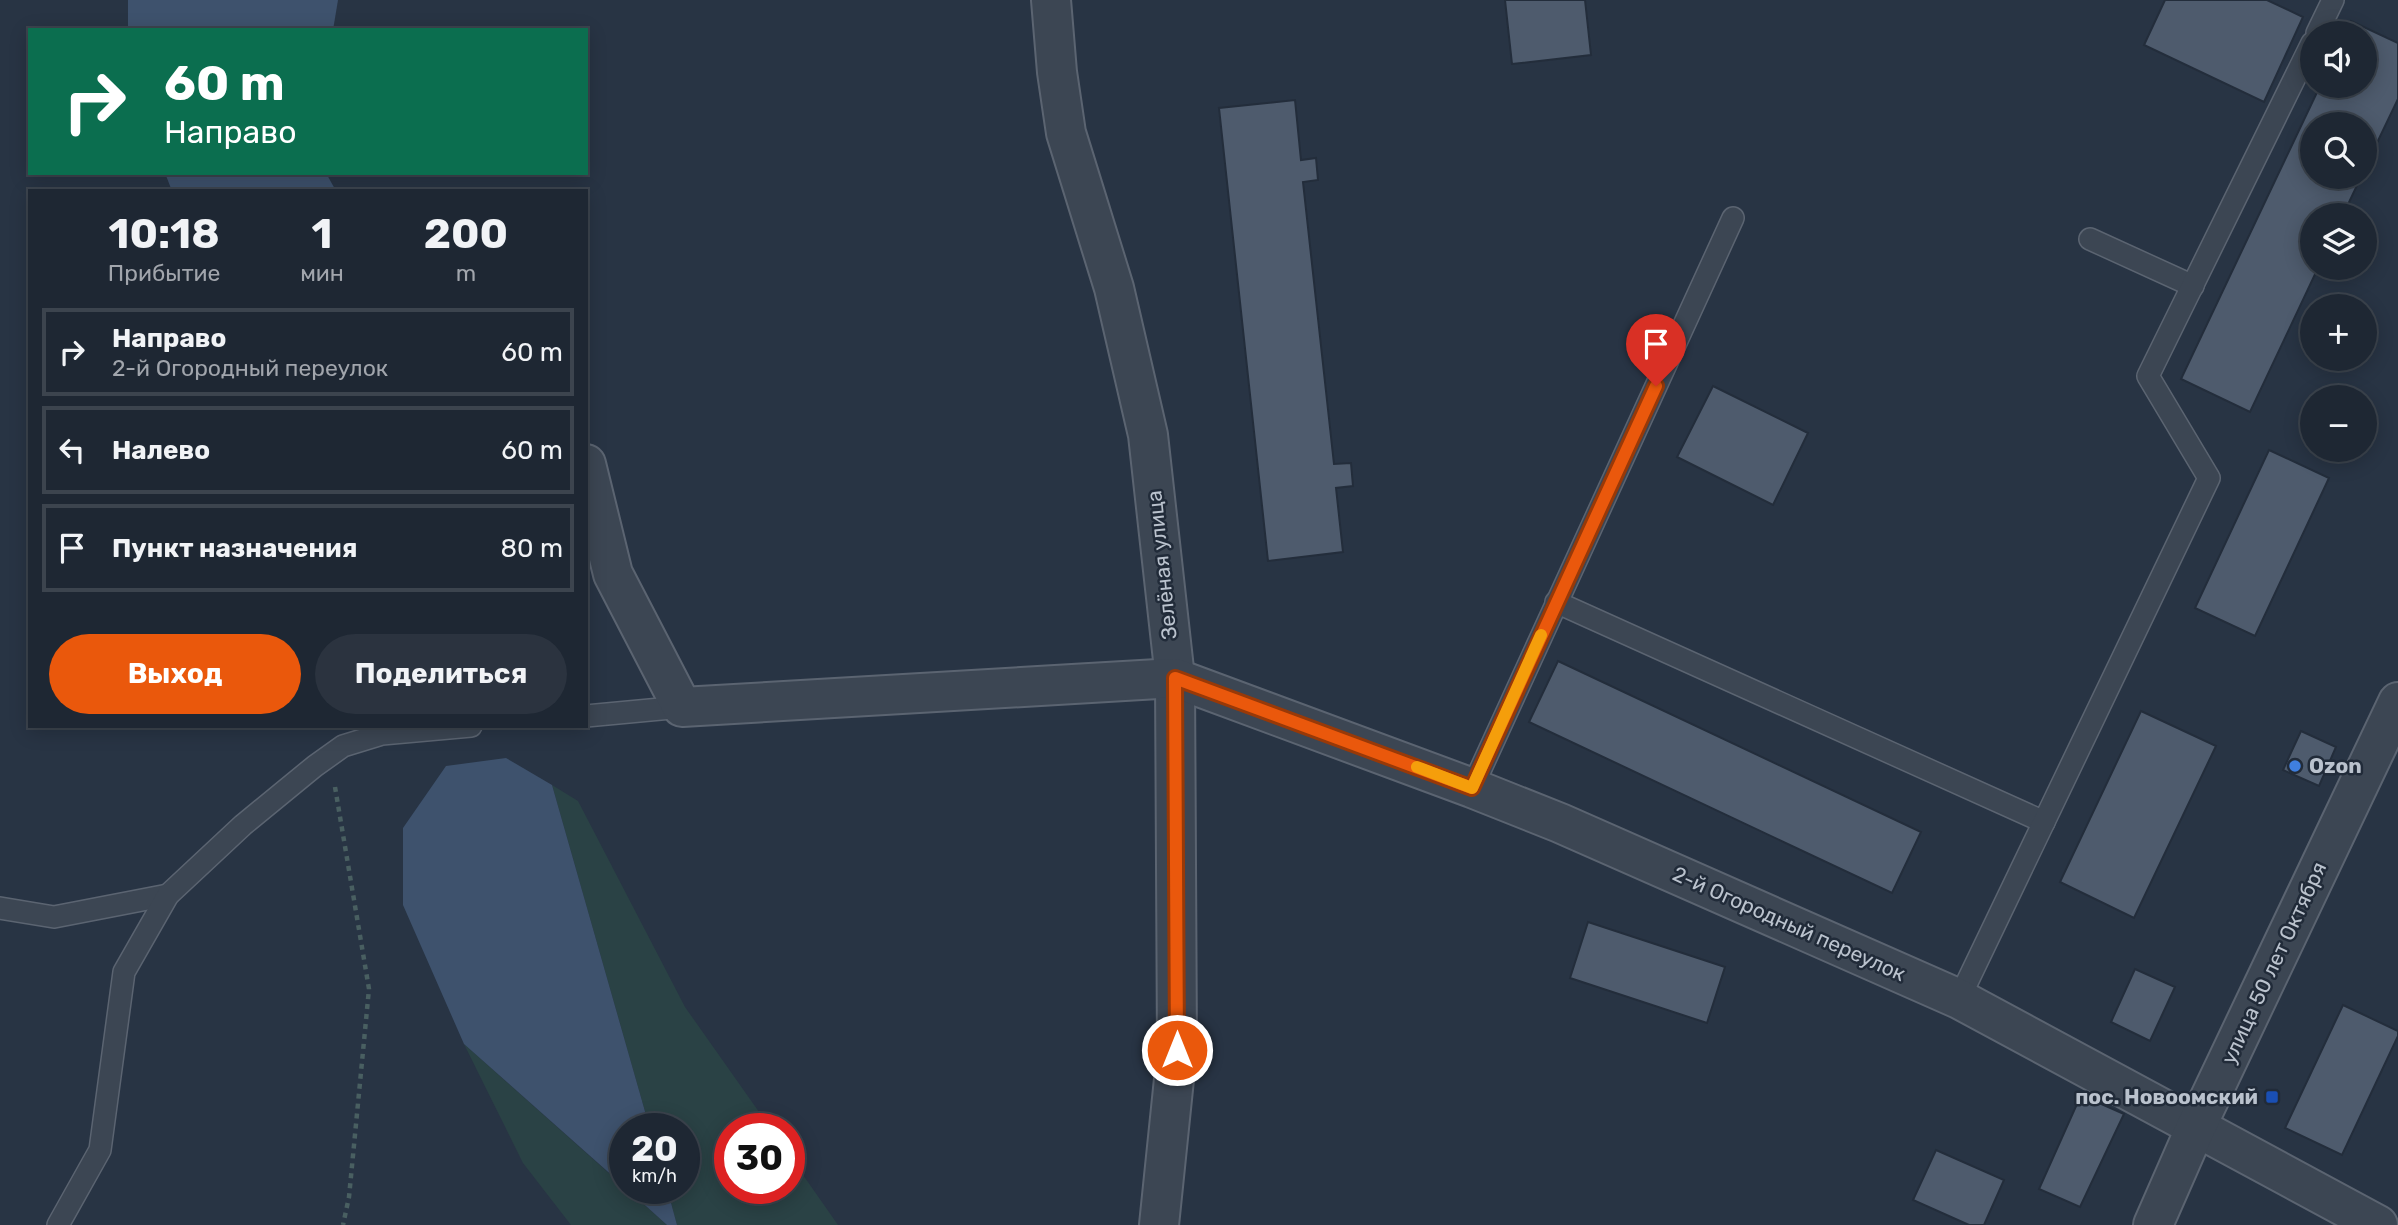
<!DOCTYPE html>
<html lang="ru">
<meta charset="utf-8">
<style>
body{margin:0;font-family:Rubik,sans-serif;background:#2b333f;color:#f1f3f6;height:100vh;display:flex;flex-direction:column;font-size:26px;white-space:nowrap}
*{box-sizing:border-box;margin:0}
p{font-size:23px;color:#a1a5ac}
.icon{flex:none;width:38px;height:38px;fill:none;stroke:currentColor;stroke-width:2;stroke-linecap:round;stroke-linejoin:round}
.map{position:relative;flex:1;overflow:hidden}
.sheet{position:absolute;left:28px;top:189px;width:560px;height:539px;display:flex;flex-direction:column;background:#1e2733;border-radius:0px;box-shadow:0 4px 18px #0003,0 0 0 2px #3c444e}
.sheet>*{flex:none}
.hud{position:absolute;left:28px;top:28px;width:560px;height:147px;border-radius:0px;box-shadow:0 4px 18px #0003,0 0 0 2px #3c444e;background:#0b6e4f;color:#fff;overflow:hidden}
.tools{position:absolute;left:2300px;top:21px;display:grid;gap:14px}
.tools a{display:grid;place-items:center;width:77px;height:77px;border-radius:50%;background:#1e2733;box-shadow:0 4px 18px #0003,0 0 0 2px #3c444e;font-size:35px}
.speed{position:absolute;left:609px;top:1113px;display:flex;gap:14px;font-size:35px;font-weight:700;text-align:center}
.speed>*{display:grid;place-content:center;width:91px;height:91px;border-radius:50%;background:#1e2733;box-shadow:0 4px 18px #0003,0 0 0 2px #3c444e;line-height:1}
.speed small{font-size:18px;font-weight:400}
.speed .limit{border:10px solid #d22;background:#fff;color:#111}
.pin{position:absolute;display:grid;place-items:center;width:60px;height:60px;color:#fff;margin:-72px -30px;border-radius:50% 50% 50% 0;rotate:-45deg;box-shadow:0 0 7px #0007}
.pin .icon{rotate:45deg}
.me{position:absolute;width:77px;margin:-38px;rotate:0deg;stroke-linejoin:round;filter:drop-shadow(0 0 5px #0008)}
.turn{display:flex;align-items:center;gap:24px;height:147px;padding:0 21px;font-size:32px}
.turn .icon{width:91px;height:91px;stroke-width:2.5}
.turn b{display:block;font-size:49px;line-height:60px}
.eta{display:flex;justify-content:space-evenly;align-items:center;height:119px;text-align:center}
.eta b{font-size:42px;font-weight:700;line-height:49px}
.cta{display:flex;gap:14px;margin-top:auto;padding:14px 21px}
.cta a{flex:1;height:80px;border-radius:42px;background:#ea580c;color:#fff;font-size:28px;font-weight:700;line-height:80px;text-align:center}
.cta a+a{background:#2b333f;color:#f1f3f6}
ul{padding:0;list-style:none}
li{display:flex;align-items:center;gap:21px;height:88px;margin:0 14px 10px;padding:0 7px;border:4px solid #3c444e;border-radius:0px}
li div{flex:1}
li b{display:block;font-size:26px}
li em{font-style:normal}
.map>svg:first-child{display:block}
.green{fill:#2a4245}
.water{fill:#3e526d}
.building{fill:#4e5b6d;stroke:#232d3b;stroke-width:2}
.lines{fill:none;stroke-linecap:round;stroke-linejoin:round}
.lane-casing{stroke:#5b6471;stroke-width:24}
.street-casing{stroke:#5b6471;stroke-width:42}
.path{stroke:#495f61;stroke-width:4.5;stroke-dasharray:5 5;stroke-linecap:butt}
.lane{stroke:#3c4653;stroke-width:21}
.street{stroke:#3c4653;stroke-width:38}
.route-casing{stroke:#983908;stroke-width:18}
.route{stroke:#ea580c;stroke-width:12}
.slow{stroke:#f59e0b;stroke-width:12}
.shop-dot{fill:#3f7fe0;stroke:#212b39;stroke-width:2.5}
.transit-dot{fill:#1a4fb4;stroke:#212b39;stroke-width:2.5}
.labels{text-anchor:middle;stroke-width:5;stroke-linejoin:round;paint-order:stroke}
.street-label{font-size:21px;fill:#bac2cd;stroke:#212b39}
.poi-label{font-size:21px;font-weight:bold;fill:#bac2cd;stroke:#212b39;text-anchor:start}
</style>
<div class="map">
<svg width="2398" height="1225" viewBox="0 0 2398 1225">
<rect width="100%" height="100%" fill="#283444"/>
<g class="green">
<path d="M552 785 578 801 685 1007 771 1129H730V1188H789V1155L838 1225H677L667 1188H684V1129H650Z"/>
<path d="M464 1044 667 1225H571L523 1163Z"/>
</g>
<g class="water">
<path d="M128 0H338L333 30H128Z"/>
<path d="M165 173H326L336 191H172Z"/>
<path d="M506 758 552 785 650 1129H625V1187L464 1044 403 905V828L446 766Z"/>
<path d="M626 1188H667L677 1225H667Z"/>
</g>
<g class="building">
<path d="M1505 0H1585L1591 55 1512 64Z"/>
<path d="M2165 0H2267L2303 17 2264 102 2144 45Z"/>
<path d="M2351 21 2398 43V99L2364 170V124H2312V177H2361L2343 215H2312V268H2318L2250 412 2181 379 2320 86H2364V33H2345Z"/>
<path d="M1295 100 1301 160 1316 158 1318 180 1303 182 1334 464 1351 463 1353 486 1336 488 1343 552 1268 561 1219 108Z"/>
<path d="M1713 386 1808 433 1773 505 1677 457Z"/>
<path d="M2269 450 2329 478 2255 636 2195 608Z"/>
<path d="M1558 661 1921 832 1892 893 1529 722Z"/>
<path d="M2141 711 2216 746 2134 918 2060 882Z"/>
<path d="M2301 731 2336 747 2319 786 2283 770Z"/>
<path d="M1588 922 1725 967 1707 1023 1570 978Z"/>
<path d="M2135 969 2175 987 2150 1041 2111 1022Z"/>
<path d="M2343 1005 2398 1031V1036L2342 1155 2285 1128Z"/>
<path d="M2081 1095 2124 1114 2080 1207 2039 1189Z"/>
<path d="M1936 1150 2004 1180 1984 1225H1969L1913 1200Z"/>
</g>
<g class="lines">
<defs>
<g id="lane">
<path d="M2317 33 2333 0"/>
<path d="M2090 239 2193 286"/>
<path d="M1556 602 2044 822"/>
<path d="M586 716 682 707"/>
<path d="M1472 788 1733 218"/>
<path d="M0 908 54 917 168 895"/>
<path d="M1959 999 2209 478 2148 376 2312 43"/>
<path d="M58 1225 100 1150 124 972 168 895 243 825 315 766 343 746 382 734 471 726"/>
</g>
<g id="street">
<path d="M1051 0 1057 72 1066 133 1114 288 1148 435 1175 678 1177 1050 1159 1225"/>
<path d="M586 464 613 574 682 707 1175 678 1472 788 1560 823 1959 999 2378 1225"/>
<path d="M2153 1225 2196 1127 2398 702"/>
</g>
</defs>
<use href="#lane" class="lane-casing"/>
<use href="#street" class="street-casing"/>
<path class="path" d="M335 787 369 989 349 1197 343 1225"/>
<use href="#lane" class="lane"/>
<use href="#street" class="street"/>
</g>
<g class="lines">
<defs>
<path id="route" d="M1177 1050 1175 678 1472 788 1656 386"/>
</defs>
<use href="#route" class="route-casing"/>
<use href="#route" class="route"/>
<path class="slow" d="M1417 767 1472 788 1541 635"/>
</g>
<circle class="shop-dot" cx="2295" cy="766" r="7"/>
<rect class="transit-dot" x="2265" y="1090" width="14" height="14" rx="3.5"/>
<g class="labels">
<g class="street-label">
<text transform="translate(1162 565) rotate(-96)" y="7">Зелёная улица</text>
<text transform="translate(1789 924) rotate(24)" y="7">2-й Огородный переулок</text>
<text transform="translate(2274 963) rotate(-65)" y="7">улица 50 лет Октября</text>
</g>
<g class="poi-label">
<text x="2309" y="773">Ozon</text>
<text x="2258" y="1104" text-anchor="end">пос. Новоомский</text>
</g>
</g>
</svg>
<div class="tools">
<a><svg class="icon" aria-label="sound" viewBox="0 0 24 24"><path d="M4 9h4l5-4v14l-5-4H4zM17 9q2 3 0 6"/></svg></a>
<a><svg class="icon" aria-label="search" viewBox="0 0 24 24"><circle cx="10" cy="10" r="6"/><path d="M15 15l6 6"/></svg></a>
<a><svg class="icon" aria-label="layers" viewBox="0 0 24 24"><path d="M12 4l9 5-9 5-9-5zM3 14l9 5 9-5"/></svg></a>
<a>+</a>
<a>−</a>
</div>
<div class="speed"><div>20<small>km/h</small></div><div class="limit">30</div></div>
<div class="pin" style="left:1656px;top:386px;background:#d93025"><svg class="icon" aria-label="arrive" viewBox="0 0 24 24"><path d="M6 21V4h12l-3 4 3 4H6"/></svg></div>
<svg class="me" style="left:1177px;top:1050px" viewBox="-20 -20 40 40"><circle r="17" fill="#ea580c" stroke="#fff" stroke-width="3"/><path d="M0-11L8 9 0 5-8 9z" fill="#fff"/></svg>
<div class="hud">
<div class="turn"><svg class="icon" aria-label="right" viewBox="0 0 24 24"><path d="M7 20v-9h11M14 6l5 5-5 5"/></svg><div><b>60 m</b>Направо</div></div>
</div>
<section class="sheet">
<div class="eta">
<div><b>10:18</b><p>Прибытие</p></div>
<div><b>1</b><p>мин</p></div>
<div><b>200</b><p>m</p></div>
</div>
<ul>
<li><svg class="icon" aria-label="right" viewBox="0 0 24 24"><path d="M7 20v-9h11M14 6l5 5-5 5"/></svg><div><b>Направо</b><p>2-й Огородный переулок</p></div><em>60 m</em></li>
<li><svg class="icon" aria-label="left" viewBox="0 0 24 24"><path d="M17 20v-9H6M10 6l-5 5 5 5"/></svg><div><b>Налево</b></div><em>60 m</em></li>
<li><svg class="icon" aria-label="arrive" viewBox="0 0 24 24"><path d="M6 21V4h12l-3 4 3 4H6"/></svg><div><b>Пункт назначения</b></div><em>80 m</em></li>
</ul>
<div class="cta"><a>Выход</a><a>Поделиться</a></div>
</section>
</div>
